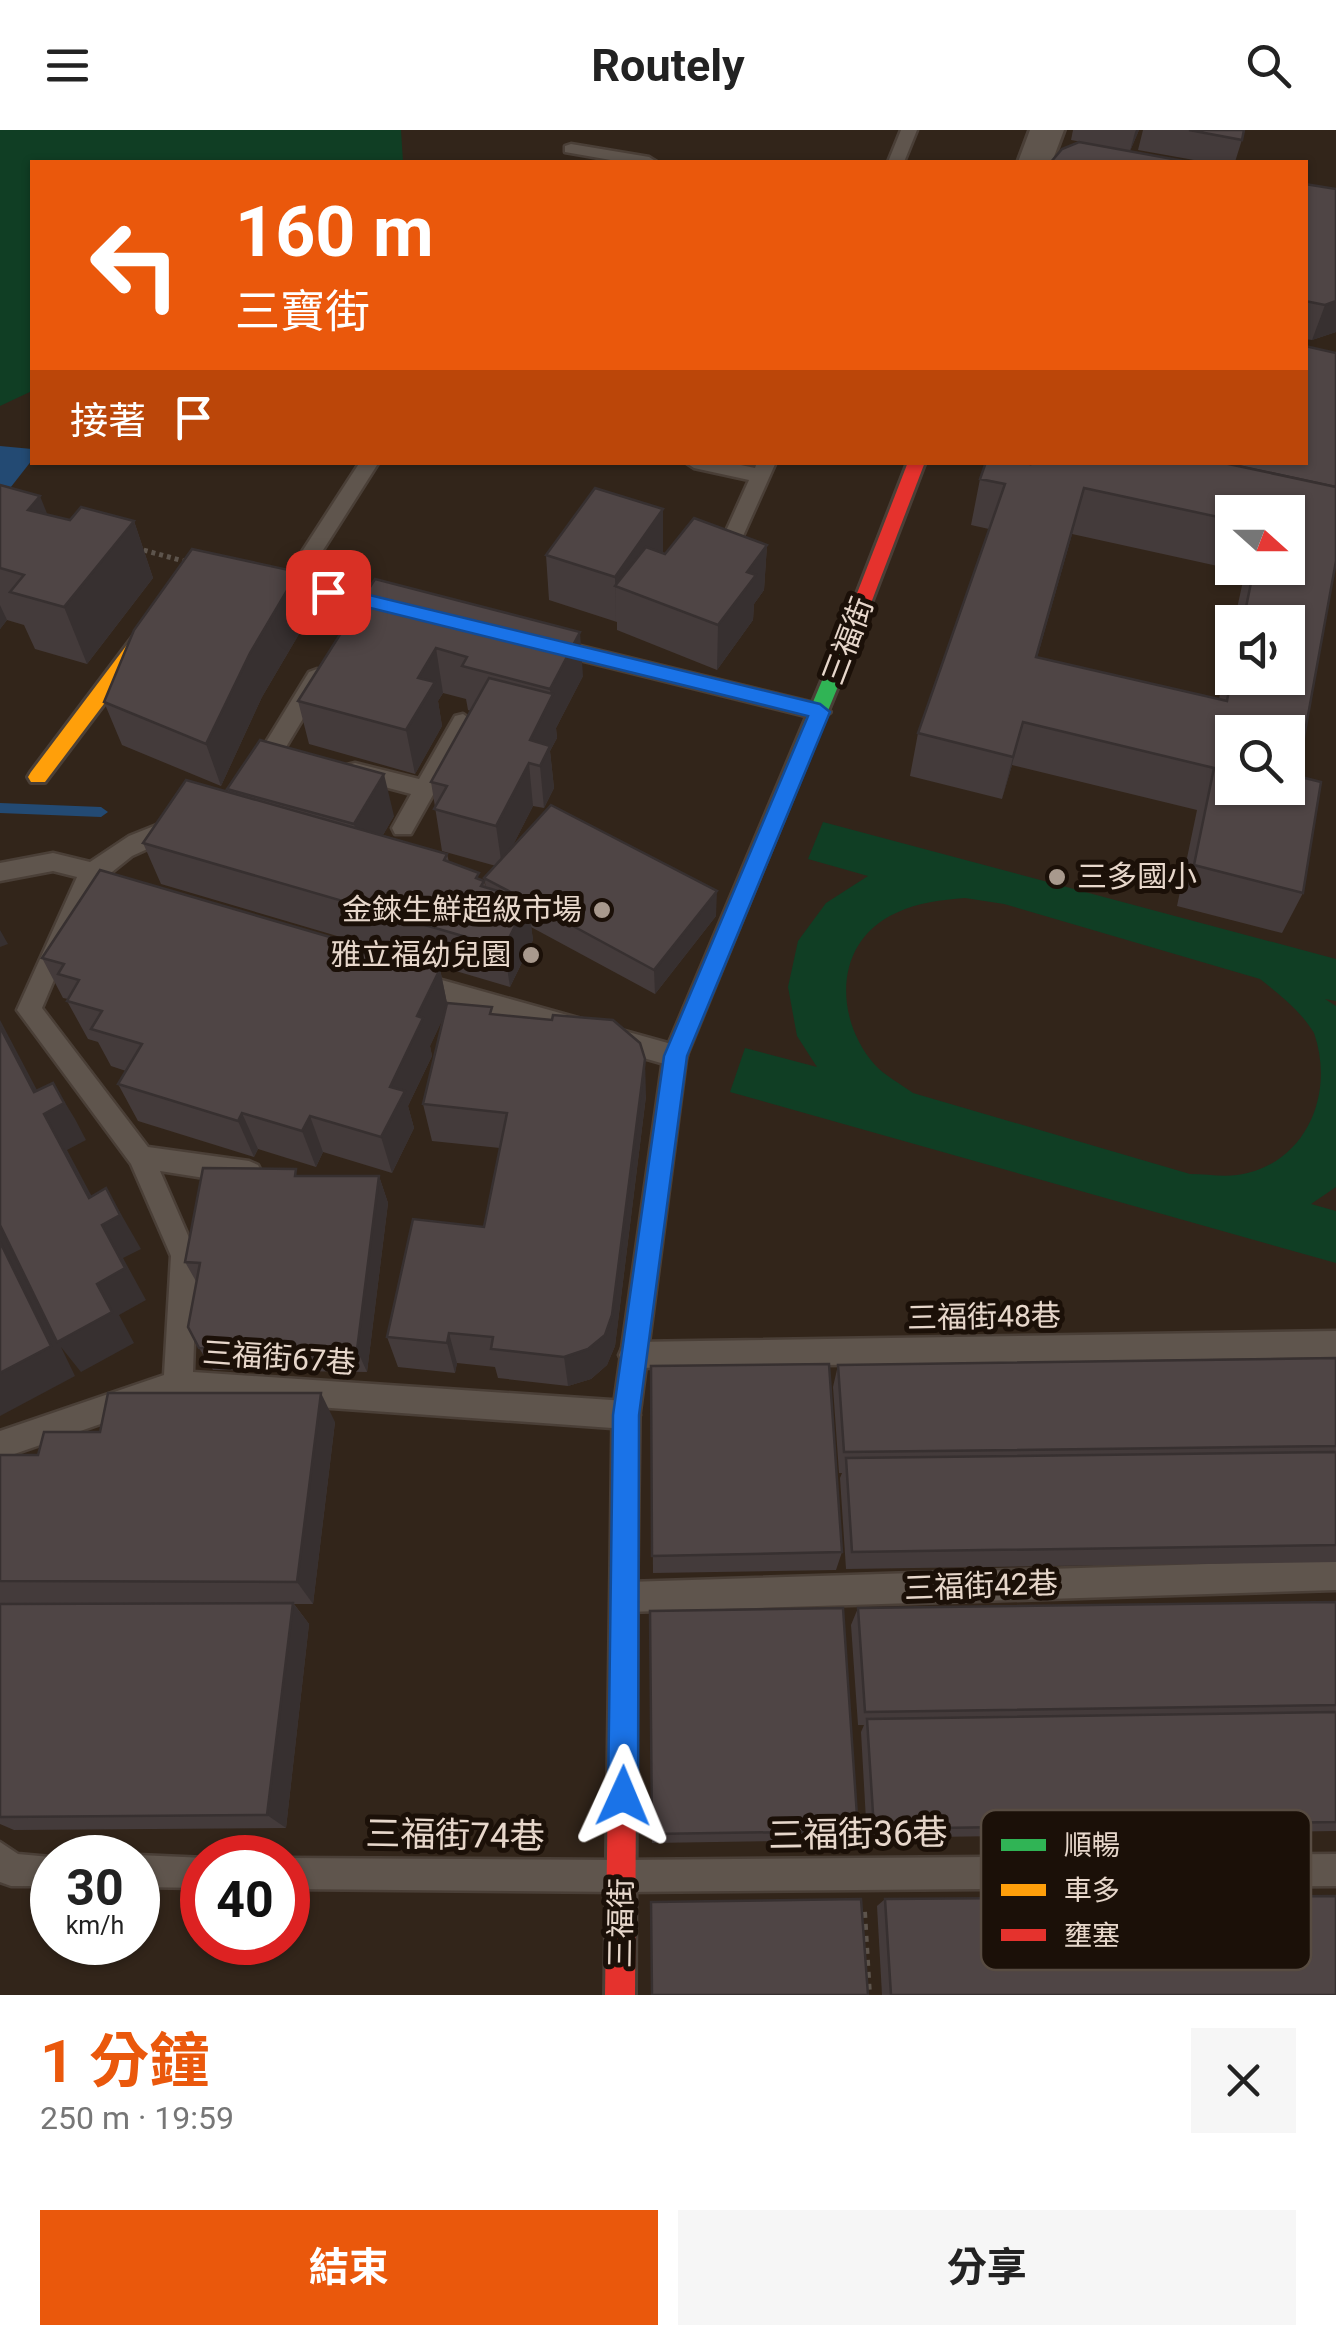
<!DOCTYPE html>
<html lang="zh-TW">
<meta charset="utf-8">
<style>
body{margin:0;font-family:Roboto,"Noto Sans TC",sans-serif;background:#f6f6f6;color:#222;height:100vh;display:flex;flex-direction:column;font-size:38px;white-space:nowrap}
*{box-sizing:border-box;margin:0}
p{font-size:32px;color:#767676}
.icon{flex:none;width:55px;height:55px;fill:none;stroke:currentColor;stroke-width:2;stroke-linecap:round;stroke-linejoin:round}
.map{position:relative;height:1865px;overflow:hidden}
.details{display:flex;flex-direction:column;background:#fff;flex:1}
.details>*{flex:none}
.guide{position:absolute;left:30px;top:30px;width:1278px;height:305px;border-radius:0px;box-shadow:0 2px 8px #0004;background:#ea580c;color:#fff;overflow:hidden}
.needle{width:65px;rotate:111deg}
.fabs{position:absolute;left:1215px;top:365px;display:grid;gap:20px}
.fabs a{display:grid;place-items:center;width:90px;height:90px;border-radius:0px;background:#fff;box-shadow:0 2px 8px #0004;font-size:50px}
.speed{position:absolute;left:30px;top:1705px;display:flex;gap:20px;font-size:50px;font-weight:700;text-align:center}
.speed>*{display:grid;place-content:center;width:130px;height:130px;border-radius:50%;background:#fff;box-shadow:0 2px 8px #0004;line-height:1}
.speed small{font-size:25px;font-weight:400}
.speed .limit{border:15px solid #d22;background:#fff;color:#111}
.pin{position:absolute;display:grid;place-items:center;width:85px;height:85px;color:#fff;margin:-42px;border-radius:20px;box-shadow:0 5px 15px #0006}
.me{position:absolute;width:110px;margin:-55px;rotate:1deg;stroke-linejoin:round;filter:drop-shadow(0 0 8px #0008)}
.turn{display:flex;align-items:center;gap:35px;height:210px;padding:0 40px;font-size:45px}
.turn .icon{width:130px;height:130px;stroke-width:2.5}
.turn b{display:block;font-size:70px;line-height:85px}
.then{display:flex;align-items:center;height:95px;padding:0 40px;background:#0003;gap:20px;font-size:38px}
.round{display:grid;place-items:center;flex:none;width:105px;height:105px;border-radius:0px;background:#f6f6f6}
.head{display:flex;align-items:center;justify-content:space-between;height:170px;padding:0 40px}
h1{font-size:60px;font-weight:700;line-height:75px;color:#ea580c}
.cta{display:flex;gap:20px;margin-top:auto;padding:20px 40px}
.cta a{flex:1;height:115px;border-radius:0px;background:#ea580c;color:#fff;font-size:40px;font-weight:700;line-height:115px;text-align:center}
.cta a+a{background:#f6f6f6;color:#222}
header{display:flex;justify-content:space-between;align-items:center;height:130px;padding:0 40px;background:#fff;font-size:45px;font-weight:700}
.map>svg:first-child{display:block}
.green{fill:#103e24;fill-rule:evenodd}
.water{fill:#234a73}
.lines{fill:none;stroke-linecap:round;stroke-linejoin:round}
.stream{fill:#234a73;fill-rule:evenodd}
.lane-casing{stroke:#4a3f37;stroke-width:5}
.street-casing{stroke:#4a3f37;stroke-width:6}
.fast-casing{stroke:#4a3f37;stroke-width:6}
.slow-casing{stroke:#4a3f37;stroke-width:6}
.jam-casing{stroke:#4a3f37;stroke-width:6}
.path-far1{stroke:#5d544c;stroke-width:5;stroke-dasharray:4 4;stroke-linecap:butt}
.path{stroke:#5d544c;stroke-width:8;stroke-dasharray:6 6;stroke-linecap:butt}
.lane{fill:#5f554d;fill-rule:evenodd}
.street{fill:#5f554d;fill-rule:evenodd}
.fast{fill:#30b455;fill-rule:evenodd}
.slow{fill:#ff9f0a;fill-rule:evenodd}
.jam{fill:#e5322d;fill-rule:evenodd}
.wall{fill:#443b3b;fill-rule:evenodd}
.shaded-wall{fill:#373030}
.building{fill:#4f4545;stroke:#373030;stroke-width:2.5;fill-rule:evenodd}
.route{fill:#1a73e8;stroke:#114b97;stroke-width:2.5}
.poi-dot{fill:#a8998d;stroke:#1b1008;stroke-width:4}
.labels{text-anchor:middle;stroke-width:10;stroke-linejoin:round;paint-order:stroke}
.street-label{font-size:30px;fill:#e7d7cb;stroke:#1b1008}
.poi-label{font-size:30px;fill:#e7d7cb;stroke:#1b1008;text-anchor:end}
.near-street-label{font-size:35px;fill:#e7d7cb;stroke:#1b1008}
.key{fill:#1b1008;stroke:#584c42;stroke-width:2.5}
.key-label{font-size:28px;fill:#e7d7cb}
</style>
<header><svg class="icon" aria-label="menu" viewBox="0 0 24 24"><path d="M4 6h16M4 12h16M4 18h16"/></svg>Routely<svg class="icon" aria-label="search" viewBox="0 0 24 24"><circle cx="10" cy="10" r="6"/><path d="M15 15l6 6"/></svg></header>
<div class="map">
<svg width="1336" height="1865" viewBox="0 0 1336 1865">
<rect width="100%" height="100%" fill="#32251a"/>
<g class="green">
<path d="M0 0H401L403 32H32V261L0 276Z"/>
<path d="M823 692 1336 829V871L1325 869 1336 876V1057L1311 1074 1336 1081V1133L730 962 745 918 817 937 797 906 788 857 798 811 826 773 868 746 808 729ZM965 768 1004 774 1260 849C1280 865 1300 880 1314 903 1336 966 1304 1036 1237 1045 1222 1047 1205 1044 1190 1044L913 963C901 954 885 946 875 935 834 889 833 811 896 783 919 772 941 770 965 768Z"/>
</g>
<path class="water" d="M0 316 32 319V330L0 371Z"/>
<g class="lines">
<path class="stream" d="M0 673 101 677 108 682 101 687 0 683Z"/>
<defs>
<g id="lane">
<path d="M901 0H917L904 32H888Z"/>
<path d="M571 14 649 27 657 32H622L565 22V16Z"/>
<path d="M360 332H379L299 458H285V448Z"/>
<path d="M685 332H727L755 338 757 332H776L743 406H729L726 401 749 350 694 338Z"/>
<path d="M317 539 328 547 268 647H252L249 641 252 635 309 542Z"/>
<path d="M463 584 474 592 411 704H395L392 698 411 664 347 647 344 641 347 635 355 633 419 649 455 586Z"/>
<path d="M179 686 187 689 190 695 187 701 132 726 97 754 127 763 131 770 127 777 119 779 88 770 42 878 148 1017 249 1031 258 1035 262 1043 258 1051 249 1055 160 1041 197 1126 193 1242 626 1271 636 1275 640 1285 636 1295 626 1299 178 1267 0 1329V1301L164 1245 171 1126 131 1034 17 880 77 747 53 741 0 751V733L53 723 90 732 129 706Z"/>
<path d="M413 842 675 915 684 919 687 926 684 933 675 937 413 862 404 859 401 852 404 845Z"/>
<path d="M1336 1201V1227L633 1238 623 1234 619 1225 623 1216 633 1212Z"/>
<path d="M1336 1430V1460L627 1482 616 1478 612 1467 616 1456 627 1452Z"/>
<path d="M0 1712 18 1724 61 1728H52V1756H11L0 1752Z"/>
<path d="M1336 1724V1756L622 1762 288 1759 286 1728 622 1730Z"/>
<path d="M138 1725 206 1728H202V1758L138 1757V1728H131Z"/>
</g>
<path id="street" d="M1030 0H1064L1052 32H1018Z"/>
<path id="fast" d="M846 508 855 515 686 926 639 1285 637 1440 633 1449 624 1453 615 1449 611 1440 613 1285 664 926 837 515Z"/>
<path id="slow" d="M161 477 168 479V489L45 652H31L28 647 31 642 154 479Z"/>
<g id="jam">
<path d="M908 332H925L855 515 853 520H839L837 515Z"/>
<path d="M230 436 255 437 820 575 830 582 820 589 255 449 224 446V438Z"/>
<path d="M624 1427 633 1431 637 1440 635 1865H605L611 1440 615 1431Z"/>
</g>
</defs>
<use href="#lane" class="lane-casing"/>
<use href="#street" class="street-casing"/>
<use href="#fast" class="fast-casing"/>
<use href="#slow" class="slow-casing"/>
<use href="#jam" class="jam-casing"/>
<path class="path-far1" d="M136 418 187 432"/>
<path class="path" d="M863 1782 868 1865"/>
<use href="#lane" class="lane"/>
<use href="#street" class="street"/>
<use href="#fast" class="fast"/>
<use href="#slow" class="slow"/>
<use href="#jam" class="jam"/>
</g>
<g class="wall">
<path d="M1073 0H1139L1130 21 1071 10Z"/>
<path d="M1143 0H1245L1235 32H1205L1138 20Z"/>
<path d="M1305 54 1336 202 1312 210 1305 209Z"/>
<path d="M1305 332 1297 646 1303 763 1282 803 1177 776 1197 680 1012 635 1002 669 910 646 918 603 989 399 971 395 980 349 1030 334ZM1232 382H1288V438H1232ZM1072 404 1245 442 1234 492H1288L1232 548V502L1219 569 1037 527Z"/>
<path d="M0 355 47 385 70 390 134 391 153 448 87 534 35 519 24 495 7 490 0 499Z"/>
<path d="M663 379V424L767 415 764 460 754 474 753 490 717 540 617 500V492L549 470 546 425Z"/>
<path d="M375 449 583 546 556 598 557 608 550 621 554 658 544 678 533 676 512 717 716 786 655 864 531 797 533 810 510 857 161 754 143 713 228 662 227 659 394 686 383 705 447 724 449 732 484 751 486 758 484 748 496 736 442 721 431 652 471 581 468 580 466 569 443 563 438 571 442 596 415 644 309 614 298 571Z"/>
<path d="M309 487 262 567 221 656 122 615 104 572Z"/>
<path d="M42 828 440 839 447 873 493 884 646 966 615 1216 607 1235 591 1249 568 1256 498 1248 495 1237 457 1233 455 1243 398 1237 387 1207 484 1097 500 1018 432 1011 423 974 443 888 430 916 432 926 408 976 414 998 392 1043 323 1022 316 1037 258 1019 254 1027 138 991 118 954 126 941 111 936 98 912 88 909 67 871 68 869 63 868Z"/>
<path d="M299 1046H379L388 1073 367 1242 213 1240 199 1218 197 1153 185 1132Z"/>
<path d="M1336 1228V1432L846 1439 840 1348 842 1343H839L833 1257 838 1235Z"/>
<path d="M651 1236 842 1422 836 1440 653 1443Z"/>
<path d="M335 1292 313 1474H294L309 1494 286 1698 14 1700 0 1694V1474H136L0 1473V1325H38L100 1302Z"/>
<path d="M1336 1472V1701L867 1708 861 1602 864 1595H858L851 1495 858 1478Z"/>
<path d="M858 1701 851 1710 652 1713V1704Z"/>
<path d="M885 1769 1336 1865H882L877 1776Z"/>
</g>
<g class="shaded-wall">
<path d="M1136 0H1139L1130 21 1135 2Z"/>
<path d="M1336 171V202L1312 210 1325 175Z"/>
<path d="M1084 358 1072 404 1025 571 1036 527Z"/>
<path d="M40 366 63 423 28 380Z"/>
<path d="M663 379V425L615 456 616 492 615 447Z"/>
<path d="M134 391 153 448 87 534 64 477Z"/>
<path d="M767 415 764 460 754 474 753 490 717 540 718 495 747 442Z"/>
<path d="M298 442 309 487 262 567 221 656 206 614 250 523Z"/>
<path d="M0 475 7 490 0 499Z"/>
<path d="M580 502 583 546 556 598 557 608 550 621 554 658 544 678 540 636 530 610 551 569 550 559Z"/>
<path d="M436 518 443 563 438 571 442 596 415 644 406 600 418 548Z"/>
<path d="M1023 592 1012 635 1002 669 1013 627Z"/>
<path d="M529 633 533 676 502 737 496 696Z"/>
<path d="M384 644 394 686 365 736 354 694Z"/>
<path d="M717 761 716 786 655 864 654 840Z"/>
<path d="M528 770 533 810 510 857 504 818Z"/>
<path d="M0 800 8 814 0 817Z"/>
<path d="M440 839 448 878 430 916 432 926 408 976 414 998 392 1043 381 1007 390 957 417 886Z"/>
<path d="M0 890 48 981 53 953 75 989 86 1010 67 1020 106 1093V1058L141 1119 123 1128 146 1170 119 1185 134 1213 81 1242 61 1217 75 1246 0 1286V1092L97 1154 102 1095 0 897Z"/>
<path d="M645 929 646 966 615 1216 607 1235 591 1249 568 1256 564 1227Z"/>
<path d="M242 983 258 1019 254 1027 238 991Z"/>
<path d="M310 986 323 1022 316 1037 302 1001Z"/>
<path d="M379 1046 388 1073 367 1242 357 1220Z"/>
<path d="M449 1203 457 1233 455 1243 447 1213Z"/>
<path d="M321 1263 335 1292 313 1474 297 1452Z"/>
<path d="M293 1473 309 1494 286 1698 267 1685Z"/>
</g>
<g class="building">
<path d="M1189 0H1244L1242 10Z"/>
<path d="M1079 12 1189 32H1051L1062 19Z"/>
<path d="M1305 54 1336 59V171L1325 175 1305 171Z"/>
<path d="M1305 216 1336 223V357L1219 332H1305Z"/>
<path d="M986 332H1021L1030 334V332H1219L1336 357V431L1297 646 1321 652 1303 763 1194 735 1214 638 1023 592 1013 627 918 603 1005 354 980 349ZM1084 358 1232 390V382H1288V438H1254L1243 492H1288V548H1232V545L1227 571 1036 527ZM1232 602H1288V658H1232Z"/>
<path d="M0 355 40 366 28 380 70 390 81 377 134 391 64 477 10 462 24 445 0 438Z"/>
<path d="M595 358 663 379 615 447 546 425Z"/>
<path d="M694 388 767 415 747 442 756 445 718 495 615 456 646 417 665 424Z"/>
<path d="M192 419 298 442 250 523 206 614 104 572 134 500Z"/>
<path d="M375 449 580 502 550 559 462 536 467 527 436 518 418 548 435 552 406 600 298 571Z"/>
<path d="M489 548 553 564 530 610 550 616 540 636 529 633 496 696 434 679 447 656 431 652Z"/>
<path d="M260 610 384 644 354 694 227 659Z"/>
<path d="M186 650 447 724 444 730 479 743 476 748 484 751 481 756 528 770 504 818 143 713Z"/>
<path d="M551 675 717 761 654 840 527 771 528 770 520 767 484 748Z"/>
<path d="M100 740 440 839 417 886 423 888 390 957 405 961 381 1007 310 986 302 1001 242 983 238 991 118 954 142 914 91 899 102 881 67 871 79 850 58 844 64 834 42 828Z"/>
<path d="M447 873 492 877 490 884 552 890 553 885 613 890 640 913 645 929 612 1185 605 1205 588 1219 564 1227 491 1219 493 1207 449 1203 447 1213 387 1207 413 1089 484 1097 507 983 423 974Z"/>
<path d="M0 897 34 962 53 953 64 973 44 984 89 1068 106 1058 120 1085 102 1095 125 1138 97 1154 112 1182 57 1212 0 1095Z"/>
<path d="M203 1038 296 1039 295 1046H379L357 1220 199 1218 188 1197 200 1133 185 1132Z"/>
<path d="M0 1112 51 1216 0 1243Z"/>
<path d="M1336 1228V1316L844 1322 838 1235Z"/>
<path d="M829 1234 842 1422 652 1426 651 1236Z"/>
<path d="M108 1263H321L297 1452 0 1451V1325H38L44 1302H100Z"/>
<path d="M1336 1322V1415L852 1422 846 1328Z"/>
<path d="M1336 1472V1575L865 1582 858 1478Z"/>
<path d="M293 1473 267 1685 0 1687V1474Z"/>
<path d="M843 1478 858 1701 652 1704 650 1481Z"/>
<path d="M1336 1582V1692L874 1699 867 1589Z"/>
<path d="M1336 1766V1865H891L885 1769Z"/>
<path d="M861 1769 868 1865H652L651 1772Z"/>
</g>
<path class="route" d="M328 455 820 574 830 582 687 926 639 1285 638 1666 633 1677 623 1681 613 1677 608 1666 613 1285 664 926 808 586 322 466 319 462Z"/>
<g class="poi-dot">
<circle cx="1057" cy="747" r="10"/>
<circle cx="602" cy="780" r="10"/>
<circle cx="531" cy="825" r="10"/>
</g>
<g class="labels">
<g class="street-label">
<text transform="translate(848 511) rotate(-69)" y="10">三福街</text>
<text transform="translate(984 1187) rotate(-1)" y="10">三福街48巷</text>
<text transform="translate(279 1228) rotate(4)" y="10">三福街67巷</text>
<text transform="translate(981 1456) rotate(-2)" y="10">三福街42巷</text>
<text transform="translate(621 1793) rotate(-89)" y="10">三福街</text>
</g>
<g class="poi-label">
<text x="1077" y="757" text-anchor="start">三多國小</text>
<text x="582" y="790">金錸生鮮超級市場</text>
<text x="511" y="835">雅立福幼兒園</text>
</g>
<g class="near-street-label">
<text transform="translate(858 1704) rotate(-1)" y="12">三福街36巷</text>
<text transform="translate(455 1705) rotate(1)" y="12">三福街74巷</text>
</g>
</g>
<rect x="981" y="1680" width="330" height="160" rx="15" class="key"/>
<rect x="1001" y="1709" width="45" height="12" fill="#30b455"/>
<rect x="1001" y="1754" width="45" height="12" fill="#ff9f0a"/>
<rect x="1001" y="1799" width="45" height="12" fill="#e5322d"/>
<g class="key-label">
<text x="1064" y="1725">順暢</text>
<text x="1064" y="1770">車多</text>
<text x="1064" y="1815">壅塞</text>
</g>
</svg>
<div class="fabs">
<a><svg class="needle" viewBox="-14 -14 28 28"><path d="M0-13l5 13h-10z" fill="#e53935"/><path d="M0 13l5-13h-10z" fill="#767676"/></svg></a>
<a><svg class="icon" aria-label="sound" viewBox="0 0 24 24"><path d="M4 9h4l5-4v14l-5-4H4zM17 9q2 3 0 6"/></svg></a>
<a><svg class="icon" aria-label="search" viewBox="0 0 24 24"><circle cx="10" cy="10" r="6"/><path d="M15 15l6 6"/></svg></a>
</div>
<div class="speed"><div>30<small>km/h</small></div><div class="limit">40</div></div>
<div class="pin" style="left:328px;top:462px;background:#d93025"><svg class="icon" aria-label="arrive" viewBox="0 0 24 24"><path d="M6 21V4h12l-3 4 3 4H6"/></svg></div>
<svg class="me" style="left:623px;top:1666px" viewBox="-20 -20 40 40"><path d="M0-17L14 15 0 8-14 15z" fill="#1a73e8" stroke="#fff" stroke-width="4"/></svg>
<div class="guide">
<div class="turn"><svg class="icon" aria-label="left" viewBox="0 0 24 24"><path d="M17 20v-9H6M10 6l-5 5 5 5"/></svg><div><b>160 m</b>三寶街</div></div>
<div class="then">接著<svg class="icon" aria-label="arrive" viewBox="0 0 24 24"><path d="M6 21V4h12l-3 4 3 4H6"/></svg></div>
</div>
</div>
<section class="details">
<div class="head"><div><h1>1 分鐘</h1><p>250 m · 19:59</p></div><a class="round"><svg class="icon" aria-label="close" viewBox="0 0 24 24"><path d="M6 6l12 12M18 6L6 18"/></svg></a></div>
<div class="cta"><a>結束</a><a>分享</a></div>
</section>
